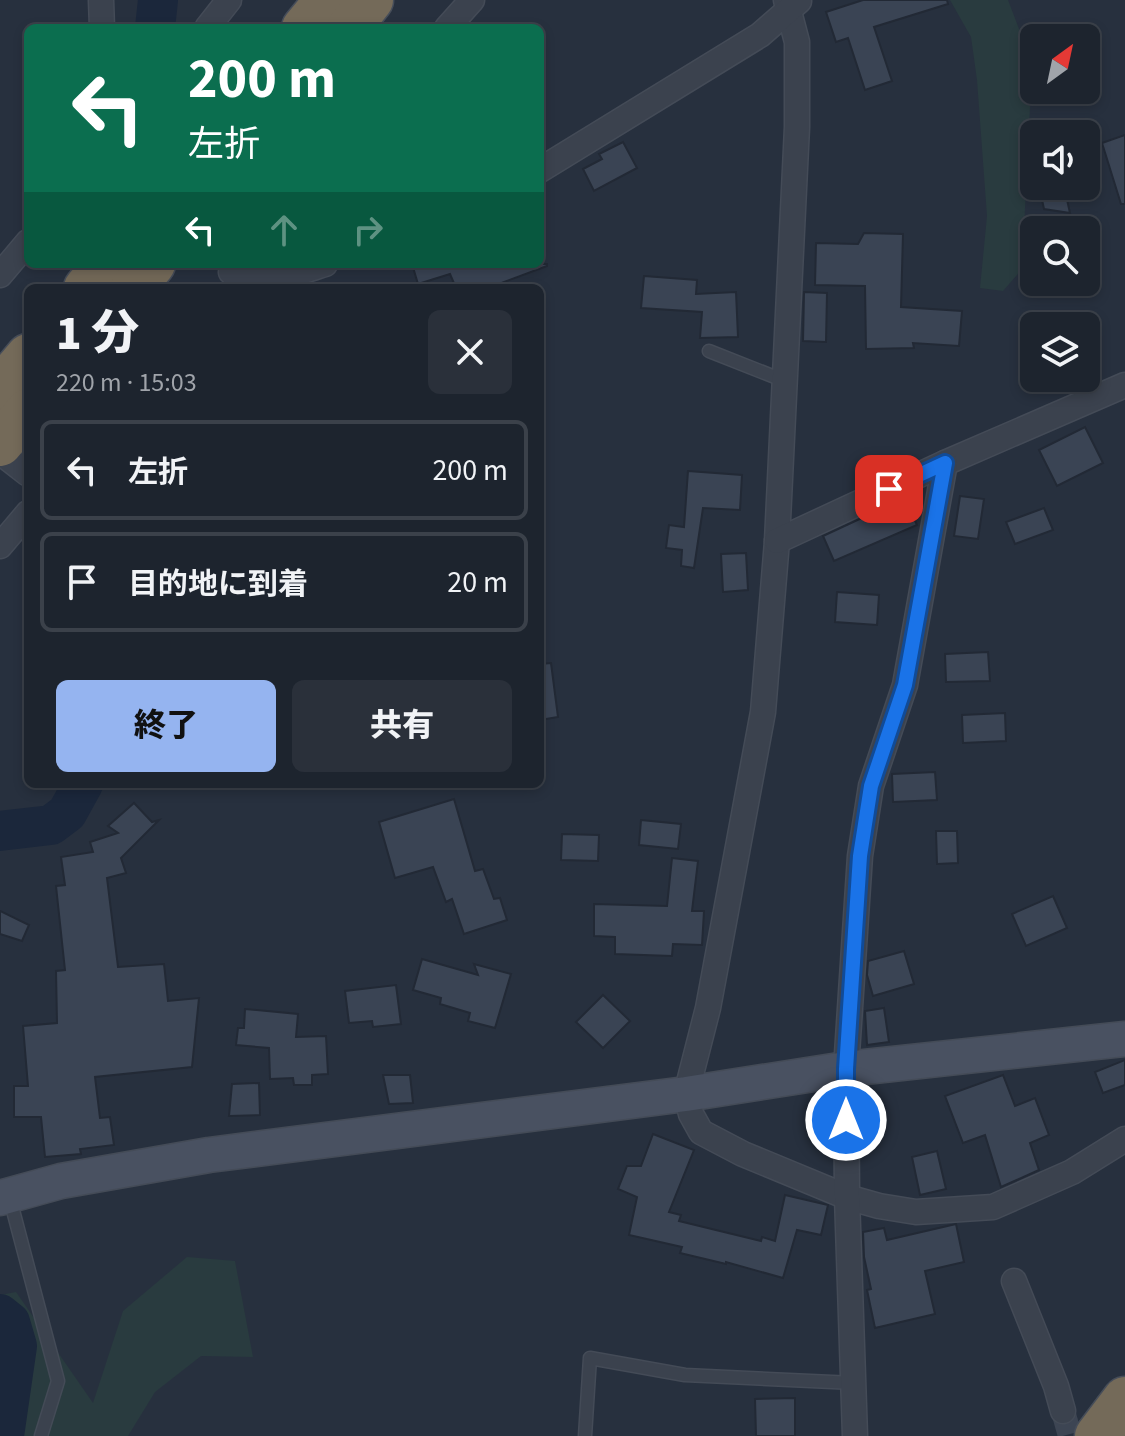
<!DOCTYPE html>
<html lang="ja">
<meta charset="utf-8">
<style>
body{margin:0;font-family:"Source Sans 3","Noto Sans JP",sans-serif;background:#2a303a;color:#f1f3f6;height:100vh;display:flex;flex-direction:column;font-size:30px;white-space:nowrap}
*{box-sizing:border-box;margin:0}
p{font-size:26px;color:#a0a4aa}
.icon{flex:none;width:44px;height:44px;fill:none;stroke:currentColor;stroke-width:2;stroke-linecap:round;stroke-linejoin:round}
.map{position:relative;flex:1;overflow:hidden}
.sheet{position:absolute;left:24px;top:284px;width:520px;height:504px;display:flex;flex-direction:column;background:#1d242e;border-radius:12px;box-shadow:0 4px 12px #0003,0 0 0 2px #3b414a}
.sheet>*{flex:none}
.top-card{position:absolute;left:24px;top:24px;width:520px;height:244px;border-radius:12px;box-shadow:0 4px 12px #0003,0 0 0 2px #3b414a;background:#0b6e4f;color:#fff;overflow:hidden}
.needle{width:52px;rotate:33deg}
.fabs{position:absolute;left:1020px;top:24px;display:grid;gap:16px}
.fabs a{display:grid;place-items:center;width:80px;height:80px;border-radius:12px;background:#1d242e;box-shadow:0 4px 12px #0003,0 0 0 2px #3b414a;font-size:40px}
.pin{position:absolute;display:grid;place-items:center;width:68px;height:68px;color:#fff;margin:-34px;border-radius:16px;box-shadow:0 4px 12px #0006}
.me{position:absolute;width:88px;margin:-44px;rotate:0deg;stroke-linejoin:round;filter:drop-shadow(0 0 6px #0008)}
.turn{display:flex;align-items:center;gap:28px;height:168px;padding:0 32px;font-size:36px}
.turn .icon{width:104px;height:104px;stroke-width:2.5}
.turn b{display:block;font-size:56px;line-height:68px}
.lanes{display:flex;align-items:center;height:76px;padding:0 32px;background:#0003;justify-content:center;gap:40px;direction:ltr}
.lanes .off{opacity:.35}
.round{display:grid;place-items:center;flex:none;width:84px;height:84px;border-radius:12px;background:#2a303a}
.headline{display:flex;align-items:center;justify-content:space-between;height:136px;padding:0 32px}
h1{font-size:48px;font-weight:800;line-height:60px}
.button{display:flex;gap:16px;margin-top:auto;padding:16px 32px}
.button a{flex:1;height:92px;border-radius:12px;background:#95b4f0;color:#111;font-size:32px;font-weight:800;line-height:92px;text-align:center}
.button a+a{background:#2a303a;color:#f1f3f6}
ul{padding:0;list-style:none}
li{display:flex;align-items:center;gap:24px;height:100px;margin:0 16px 12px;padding:0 16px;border:4px solid #3b414a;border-radius:12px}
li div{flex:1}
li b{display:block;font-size:30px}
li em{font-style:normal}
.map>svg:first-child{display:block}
.green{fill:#293b3f}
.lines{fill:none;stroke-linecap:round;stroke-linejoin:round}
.river{stroke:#1b273b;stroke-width:40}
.building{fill:#3a4454;stroke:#222935;stroke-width:2}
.street-tunnel{stroke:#3d4553;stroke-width:24;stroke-dasharray:24 12;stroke-linecap:butt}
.lane-casing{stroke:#444b57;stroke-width:15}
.street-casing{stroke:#444b57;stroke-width:27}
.secondary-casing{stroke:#444b57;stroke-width:37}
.highway-casing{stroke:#464d59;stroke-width:47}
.lane{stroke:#3b424e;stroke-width:12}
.street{stroke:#3b424e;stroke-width:24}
.secondary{stroke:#495161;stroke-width:34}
.highway{stroke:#746a59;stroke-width:44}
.route-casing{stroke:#114b97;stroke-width:20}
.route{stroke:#1a73e8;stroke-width:14}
</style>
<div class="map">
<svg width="1125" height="1436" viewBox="0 0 1125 1436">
<rect width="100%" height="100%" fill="#27303e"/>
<g class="green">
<path d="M950 0H1008L1027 50 1030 107 1022 269 1003 291 980 288 987 216 977 80 971 37Z"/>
<path d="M187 1257 235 1261 253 1357 201 1356 155 1392 128 1436H0V1295L16 1292 93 1403 123 1311Z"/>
</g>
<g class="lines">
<g class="river">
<path d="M155 28 158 0"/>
<path d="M0 831 51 825 67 813 83 784"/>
<path d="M0 1314 10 1322 17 1346 4 1436"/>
</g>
</g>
<g class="building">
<path d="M863 0H947L948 4 874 27 892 81 865 90 848 38 836 42 826 12Z"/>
<path d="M1125 135V204H1121L1102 143Z"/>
<path d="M623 142 637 168 594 191 583 169 602 159 599 154Z"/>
<path d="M1039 186H1064L1070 213 1044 209Z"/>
<path d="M864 233 903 234 901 307 962 311 959 346 913 343 914 348 866 349 865 286 815 285 816 243 858 244Z"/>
<path d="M412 264H547V266L488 288H456L450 274 418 284Z"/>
<path d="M644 276 697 280 696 294 736 292 738 337 700 338 702 312 641 308Z"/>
<path d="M804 292 827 293 826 342 803 341Z"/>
<path d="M1085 427 1103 463 1057 486 1039 450Z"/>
<path d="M688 471 742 475 740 510 703 508 694 568 681 566 682 550 666 548 669 525 684 527Z"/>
<path d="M960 496 984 499 978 539 954 536Z"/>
<path d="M905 498 917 525 834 561 823 536Z"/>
<path d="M1044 508 1053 530 1015 544 1006 522Z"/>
<path d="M746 553 748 590 723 592 721 554Z"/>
<path d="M837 592 879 595 877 625 835 622Z"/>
<path d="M988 652 990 681 946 682 945 654Z"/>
<path d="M551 663 558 717 540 720V664Z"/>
<path d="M1005 713 1006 741 963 743 962 715Z"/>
<path d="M935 772 937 800 893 802 892 774Z"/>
<path d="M454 799 475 871 483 869 494 899 500 898 507 920 464 934 452 899 446 902 433 867 395 878 379 822Z"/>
<path d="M134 803 152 822 159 820 121 858 126 873 107 878 118 967 164 964 168 1001 199 998 192 1067 95 1077 100 1118 110 1117 114 1145 80 1149 81 1154 45 1157 41 1117H14V1086H28L23 1026 57 1023 56 971 65 970 56 886 65 885 61 857 93 852 90 842 118 833 108 826Z"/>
<path d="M641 820 681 824 678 849 639 845Z"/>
<path d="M936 831H957L958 863 937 864Z"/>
<path d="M562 834 599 835 598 861 561 860Z"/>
<path d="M672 858 698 861 692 911H704L702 945 673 944 672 956 615 954V937L594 936V904L667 906Z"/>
<path d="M1053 896 1067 928 1026 946 1012 914Z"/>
<path d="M0 911 29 925 22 941 0 934Z"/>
<path d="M904 951 914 984 873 996 867 975 868 961Z"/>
<path d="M422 959 478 975 474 964 511 974 495 1028 468 1021 470 1013 440 1004 441 998 413 990Z"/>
<path d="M396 985 401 1024 373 1027 372 1021 349 1023 345 991Z"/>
<path d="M603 995 630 1021 603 1048 576 1022Z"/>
<path d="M884 1008 889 1042 867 1045 865 1011Z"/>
<path d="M245 1009 298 1014 296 1037 326 1036 328 1074 312 1075V1085H294L293 1078 270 1079 269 1048 236 1045 238 1028H244Z"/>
<path d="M1125 1060V1085L1103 1093 1095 1072Z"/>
<path d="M383 1075H410L413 1103 389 1104Z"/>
<path d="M1003 1075 1015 1106 1035 1098 1049 1135 1030 1143 1039 1170 1001 1187 985 1135 963 1143 945 1096Z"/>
<path d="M259 1083 260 1115 229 1116 232 1084Z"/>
<path d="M653 1134 694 1150 669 1212 681 1215 679 1221 761 1241 762 1237 775 1241 785 1195 828 1205 821 1235 797 1230 783 1278 726 1262V1264L680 1253 682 1247 629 1235 637 1197 618 1189 627 1166H641Z"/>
<path d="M937 1151 946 1189 920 1195 912 1157Z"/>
<path d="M956 1224 964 1262 925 1271 935 1314 875 1328 867 1290 871 1289 864 1257 863 1232 884 1228 887 1240Z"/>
<path d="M795 1398V1436H756L755 1399Z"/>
</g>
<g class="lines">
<path class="street-tunnel" d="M1063 1411 1070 1436"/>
<defs>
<g id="lane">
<path d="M709 351 785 381"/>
<path d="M10 1199 58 1381 41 1436"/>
<path d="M585 1436 590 1358 685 1375 854 1383"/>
</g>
<g id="street">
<path d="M101 0 102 28"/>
<path d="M786 0 797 42V127L777 541 763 712 708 1008 686 1094 691 1114 701 1132 743 1154 847 1197 879 1206 916 1212 993 1207 1072 1172 1125 1139"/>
<path d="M207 28 229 0"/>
<path d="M447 28 472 0"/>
<path d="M540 170 760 35 799 1"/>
<path d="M231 272C260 291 295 273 325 264"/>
<path d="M0 275 28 242"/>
<path d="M0 452 28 474"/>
<path d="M777 541 945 463 1125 385"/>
<path d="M0 546 28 513"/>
<path d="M1014 1281 1056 1386 1063 1411"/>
<path d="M855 1436 847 1197 846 1069 860 856 871 786 905 685 945 463"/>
</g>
<path id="secondary" d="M0 1198 61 1181 209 1155 686 1094 846 1069 1125 1039"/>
<g id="highway">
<path d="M304 28 327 0"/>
<path d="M349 28 371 0"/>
<path d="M86 288 106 264"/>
<path d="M133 288 153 264"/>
<path d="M0 389 28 356"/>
<path d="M0 444 28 411"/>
<path d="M1097 1436 1125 1399"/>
</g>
</defs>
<use href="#lane" class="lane-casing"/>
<use href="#street" class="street-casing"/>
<use href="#secondary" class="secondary-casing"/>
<use href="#highway" class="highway-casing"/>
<use href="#lane" class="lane"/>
<use href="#street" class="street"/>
<use href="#secondary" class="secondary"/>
<use href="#highway" class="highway"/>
</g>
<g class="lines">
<defs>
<path id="route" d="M846 1120V1069L860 856 871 786 905 685 945 463 889 489"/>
</defs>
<use href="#route" class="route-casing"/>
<use href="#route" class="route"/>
</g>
</svg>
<div class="fabs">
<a><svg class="needle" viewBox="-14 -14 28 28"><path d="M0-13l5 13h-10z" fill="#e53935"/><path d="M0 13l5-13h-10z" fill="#a0a4aa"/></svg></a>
<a><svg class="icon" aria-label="sound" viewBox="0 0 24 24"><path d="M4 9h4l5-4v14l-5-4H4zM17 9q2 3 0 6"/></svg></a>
<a><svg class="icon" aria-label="search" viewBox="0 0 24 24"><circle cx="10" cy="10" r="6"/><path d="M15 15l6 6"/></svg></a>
<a><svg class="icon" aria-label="layers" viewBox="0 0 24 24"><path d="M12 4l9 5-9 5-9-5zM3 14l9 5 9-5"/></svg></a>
</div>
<div class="pin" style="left:889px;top:489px;background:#d93025"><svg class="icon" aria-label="arrive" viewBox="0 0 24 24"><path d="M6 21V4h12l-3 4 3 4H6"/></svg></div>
<svg class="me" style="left:846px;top:1120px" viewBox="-20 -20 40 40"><circle r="17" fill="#1a73e8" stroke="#fff" stroke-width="3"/><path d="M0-11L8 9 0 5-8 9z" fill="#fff"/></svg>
<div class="top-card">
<div class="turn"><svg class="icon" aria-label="left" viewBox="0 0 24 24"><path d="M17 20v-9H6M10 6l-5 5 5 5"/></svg><div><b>200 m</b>左折</div></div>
<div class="lanes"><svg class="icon" aria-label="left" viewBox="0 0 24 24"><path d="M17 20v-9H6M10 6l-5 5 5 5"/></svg><svg class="icon off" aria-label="ahead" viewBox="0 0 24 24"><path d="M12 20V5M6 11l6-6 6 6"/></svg><svg class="icon off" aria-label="right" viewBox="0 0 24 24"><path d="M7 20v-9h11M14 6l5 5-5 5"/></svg></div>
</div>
<section class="sheet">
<div class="headline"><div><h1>1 分</h1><p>220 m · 15:03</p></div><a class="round"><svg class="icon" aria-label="close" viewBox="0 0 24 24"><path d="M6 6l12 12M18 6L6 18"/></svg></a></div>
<ul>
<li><svg class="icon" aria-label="left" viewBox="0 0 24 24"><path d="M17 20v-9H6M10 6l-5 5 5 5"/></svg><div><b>左折</b></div><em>200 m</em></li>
<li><svg class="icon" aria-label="arrive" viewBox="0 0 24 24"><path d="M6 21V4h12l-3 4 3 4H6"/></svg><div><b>目的地に到着</b></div><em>20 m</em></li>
</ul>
<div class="button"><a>終了</a><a>共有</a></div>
</section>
</div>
